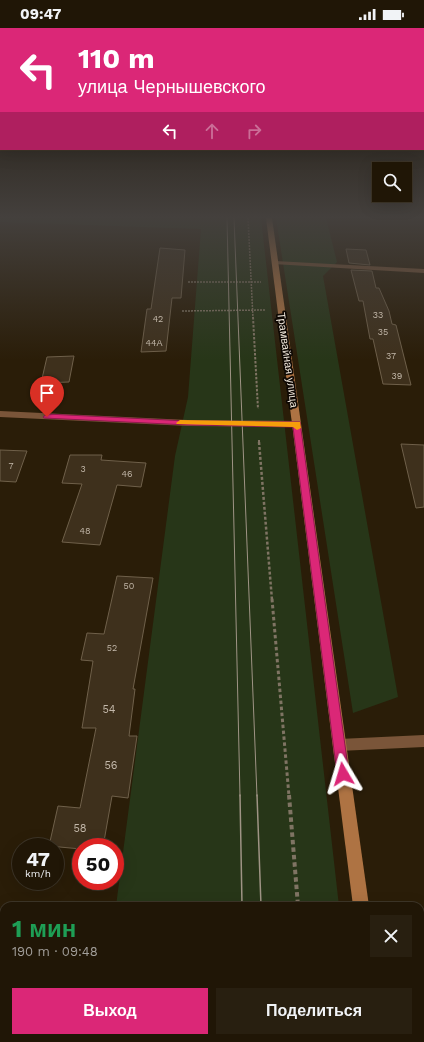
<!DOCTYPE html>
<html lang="ru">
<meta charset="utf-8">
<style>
body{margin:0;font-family:"Work Sans",sans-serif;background:#281f10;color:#f1f3f6;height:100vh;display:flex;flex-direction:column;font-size:15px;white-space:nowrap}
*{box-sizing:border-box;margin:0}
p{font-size:13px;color:#a29f9b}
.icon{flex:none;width:22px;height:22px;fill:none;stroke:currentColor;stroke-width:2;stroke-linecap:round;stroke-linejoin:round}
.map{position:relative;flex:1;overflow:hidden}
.drawer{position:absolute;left:0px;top:874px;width:424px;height:140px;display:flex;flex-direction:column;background:#201606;border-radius:12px 12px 0 0;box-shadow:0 4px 16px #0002,0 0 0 1px #3d3528}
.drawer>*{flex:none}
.top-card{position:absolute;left:0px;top:0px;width:424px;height:122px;box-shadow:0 4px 16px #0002,0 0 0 1px #3d3528;background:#db2777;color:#fff;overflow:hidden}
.buttons{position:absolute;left:372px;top:134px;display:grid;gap:8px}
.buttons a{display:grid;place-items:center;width:40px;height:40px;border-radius:0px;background:#201606;box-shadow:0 4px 16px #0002,0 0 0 1px #3d3528;font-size:20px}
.speed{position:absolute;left:12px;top:810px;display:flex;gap:8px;font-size:20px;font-weight:700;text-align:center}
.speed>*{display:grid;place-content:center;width:52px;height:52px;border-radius:50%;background:#201606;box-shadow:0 4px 16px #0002,0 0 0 1px #3d3528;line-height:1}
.speed small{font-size:10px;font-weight:400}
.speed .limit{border:6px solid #d22;background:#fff;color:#111}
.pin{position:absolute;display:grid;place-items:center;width:34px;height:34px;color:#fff;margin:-41px -17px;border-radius:50% 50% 50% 0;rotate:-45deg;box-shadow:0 0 4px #0007}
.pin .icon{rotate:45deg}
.me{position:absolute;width:44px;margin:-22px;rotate:353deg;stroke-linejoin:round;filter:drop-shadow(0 0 3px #0008)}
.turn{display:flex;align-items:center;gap:14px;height:84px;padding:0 12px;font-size:18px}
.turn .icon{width:52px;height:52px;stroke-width:2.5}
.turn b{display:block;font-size:28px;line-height:34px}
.lanes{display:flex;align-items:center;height:38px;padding:0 12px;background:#0003;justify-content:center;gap:20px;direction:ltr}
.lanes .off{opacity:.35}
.round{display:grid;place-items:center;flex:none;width:42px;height:42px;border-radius:0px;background:#281f10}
.head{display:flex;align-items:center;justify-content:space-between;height:68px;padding:0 12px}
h1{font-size:24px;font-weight:700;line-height:30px;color:#1e9e55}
.action{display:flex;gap:8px;margin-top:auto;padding:8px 12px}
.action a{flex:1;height:46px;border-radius:0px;background:#db2777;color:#fff;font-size:16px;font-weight:700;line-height:46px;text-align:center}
.action a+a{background:#281f10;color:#f1f3f6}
.status{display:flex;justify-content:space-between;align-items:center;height:28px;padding:0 20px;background:#201606;direction:ltr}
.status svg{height:11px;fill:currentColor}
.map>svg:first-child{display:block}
.green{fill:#273618}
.building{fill:#3e301c;stroke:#6f604a}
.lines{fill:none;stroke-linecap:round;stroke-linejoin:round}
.path-far4{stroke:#7f7463;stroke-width:1.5;stroke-dasharray:2 1;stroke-linecap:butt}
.path-far3{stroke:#7f7463;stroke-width:2;stroke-dasharray:2.5 1.5;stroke-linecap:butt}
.path-far2{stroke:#7f7463;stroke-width:2.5;stroke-dasharray:3 2;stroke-linecap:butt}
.path-far1{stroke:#7f7463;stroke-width:3;stroke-dasharray:3.5 2.5;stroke-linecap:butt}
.path{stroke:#7f7463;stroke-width:4;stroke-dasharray:4.5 3;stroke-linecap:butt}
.lane{fill:#7a5539;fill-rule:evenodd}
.street{fill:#7a5539;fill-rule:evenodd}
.secondary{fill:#ae7343;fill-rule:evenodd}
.tram-far1{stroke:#9f9485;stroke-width:1}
.tram{stroke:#9f9485;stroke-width:1.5}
.route{fill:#db2777;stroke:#8e194d}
.slow{fill:#f59e0b}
.labels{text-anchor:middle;stroke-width:3.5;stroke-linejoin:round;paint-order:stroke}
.number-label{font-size:9px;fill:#c3b8aa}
.street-label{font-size:11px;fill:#efe6da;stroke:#0e0803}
.near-number-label{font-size:11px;fill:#c3b8aa}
</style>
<div class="status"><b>09:47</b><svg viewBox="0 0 49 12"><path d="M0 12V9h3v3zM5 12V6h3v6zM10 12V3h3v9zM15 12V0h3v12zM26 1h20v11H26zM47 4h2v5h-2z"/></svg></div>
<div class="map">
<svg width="424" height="1014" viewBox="0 0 424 1014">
<rect width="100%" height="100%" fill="#2a1d08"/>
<g class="green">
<path d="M0 190H261L339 878H116L175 428 188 369 201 201 0 194Z"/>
<path d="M276 190H326L337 234 323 248 398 669 353 685Z"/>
<path d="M111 1010H354L355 1014H111Z"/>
</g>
<g class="building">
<path d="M160 220 185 222 181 270H172L166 323 141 324 147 281H151Z"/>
<path d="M346 221 366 222 370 237 349 235Z"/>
<path d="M351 242 372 243 376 260H379L389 283 392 296 396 297 411 357 383 356 373 311H370L363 273H359Z"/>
<path d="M74 328 69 354 41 355 47 329Z"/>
<path d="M401 416 424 417V479L416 480Z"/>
<path d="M0 422 27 423 16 454 0 453Z"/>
<path d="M70 427H102L101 432 146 435 141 459 117 457 100 517 62 514 82 456 62 455Z"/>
<path d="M117 548 153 550 133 661H135L129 708H137L128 770 112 768 103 819H81V821L49 818 58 778 80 780 96 700H82L93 633 81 632 87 605 104 606Z"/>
</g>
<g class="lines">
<g class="path-far4">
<path d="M248 190 253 290"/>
<path d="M188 254H261"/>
<path d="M182 283 265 282"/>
</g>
<g class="path-far3">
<path d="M253 289 258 381"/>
<path d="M259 412V415"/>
</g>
<path class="path-far2" d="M259 414 272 572"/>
<path class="path-far1" d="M272 571 289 768"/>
<g class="path">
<path d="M289 767 298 878"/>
<path d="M309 1010 310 1014"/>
</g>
<path class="lane" d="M424 707V719L339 723 334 722 333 717 334 712 339 711Z"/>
<g class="street">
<path d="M275 233 424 241V245L273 236V234Z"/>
<path d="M0 383 188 392 297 393 301 396 297 399 188 398 0 389Z"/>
<rect x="0" y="938" width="4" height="16"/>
</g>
<g class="secondary">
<path d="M266 190H272L369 878H353Z"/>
<path d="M369 1010H387L388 1014H370Z"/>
</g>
<g class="tram-far1">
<path d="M227 190 240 768"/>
<path d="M234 190 257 768"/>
</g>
<g class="tram">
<path d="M240 767 242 878"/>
<path d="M257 767 261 878"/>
<path d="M244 1010V1014"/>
<path d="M266 1010 267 1014"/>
</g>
</g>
<linearGradient id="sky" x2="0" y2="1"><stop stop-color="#171004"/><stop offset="0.57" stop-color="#44403d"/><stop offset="1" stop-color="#44403d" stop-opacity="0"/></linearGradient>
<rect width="424" height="332" fill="url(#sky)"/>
<path class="route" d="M47 386 188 393 300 394 349 746 348 750 343 752 339 750 337 746 293 399 188 397 44 390 43 389Z"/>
<path class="slow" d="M180 392 297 394H300L301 400 297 402 293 399 177 396 176 395Z"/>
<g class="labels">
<g class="number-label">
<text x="378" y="290">33</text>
<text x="158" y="294">42</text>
<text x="383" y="307">35</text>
<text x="154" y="318">44А</text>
<text x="391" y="331">37</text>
<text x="397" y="351">39</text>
<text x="11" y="441">7</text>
<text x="83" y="444">3</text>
<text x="127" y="449">46</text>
<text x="85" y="506">48</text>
<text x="129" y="561">50</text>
<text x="112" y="623">52</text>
</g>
<g class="street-label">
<text transform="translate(288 332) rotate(82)" y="4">Трамвайная улица</text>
</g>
<g class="near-number-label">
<text x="109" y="685">54</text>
<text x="111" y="741">56</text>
<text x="80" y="804">58</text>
</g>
</g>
</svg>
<div class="buttons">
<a><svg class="icon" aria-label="search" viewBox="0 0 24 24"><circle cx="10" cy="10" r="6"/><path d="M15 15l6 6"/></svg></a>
</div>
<div class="speed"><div>47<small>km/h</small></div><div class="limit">50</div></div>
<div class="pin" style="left:47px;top:389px;background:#d93025"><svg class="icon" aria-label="arrive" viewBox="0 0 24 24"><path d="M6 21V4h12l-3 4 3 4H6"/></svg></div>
<svg class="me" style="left:343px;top:746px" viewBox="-20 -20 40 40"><path d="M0-17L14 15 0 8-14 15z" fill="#db2777" stroke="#fff" stroke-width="4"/></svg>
<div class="top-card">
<div class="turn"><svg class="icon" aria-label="left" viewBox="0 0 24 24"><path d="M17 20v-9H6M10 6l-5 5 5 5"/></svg><div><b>110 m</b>улица Чернышевского</div></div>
<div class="lanes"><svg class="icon" aria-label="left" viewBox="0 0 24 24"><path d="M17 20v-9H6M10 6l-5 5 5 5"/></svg><svg class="icon off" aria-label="ahead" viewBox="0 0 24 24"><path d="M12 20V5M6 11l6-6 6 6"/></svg><svg class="icon off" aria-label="right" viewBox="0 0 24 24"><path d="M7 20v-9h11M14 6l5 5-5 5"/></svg></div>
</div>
<section class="drawer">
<div class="head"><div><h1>1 мин</h1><p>190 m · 09:48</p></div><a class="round"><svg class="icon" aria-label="close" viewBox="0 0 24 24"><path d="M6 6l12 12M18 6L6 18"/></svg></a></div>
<div class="action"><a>Выход</a><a>Поделиться</a></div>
</section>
</div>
